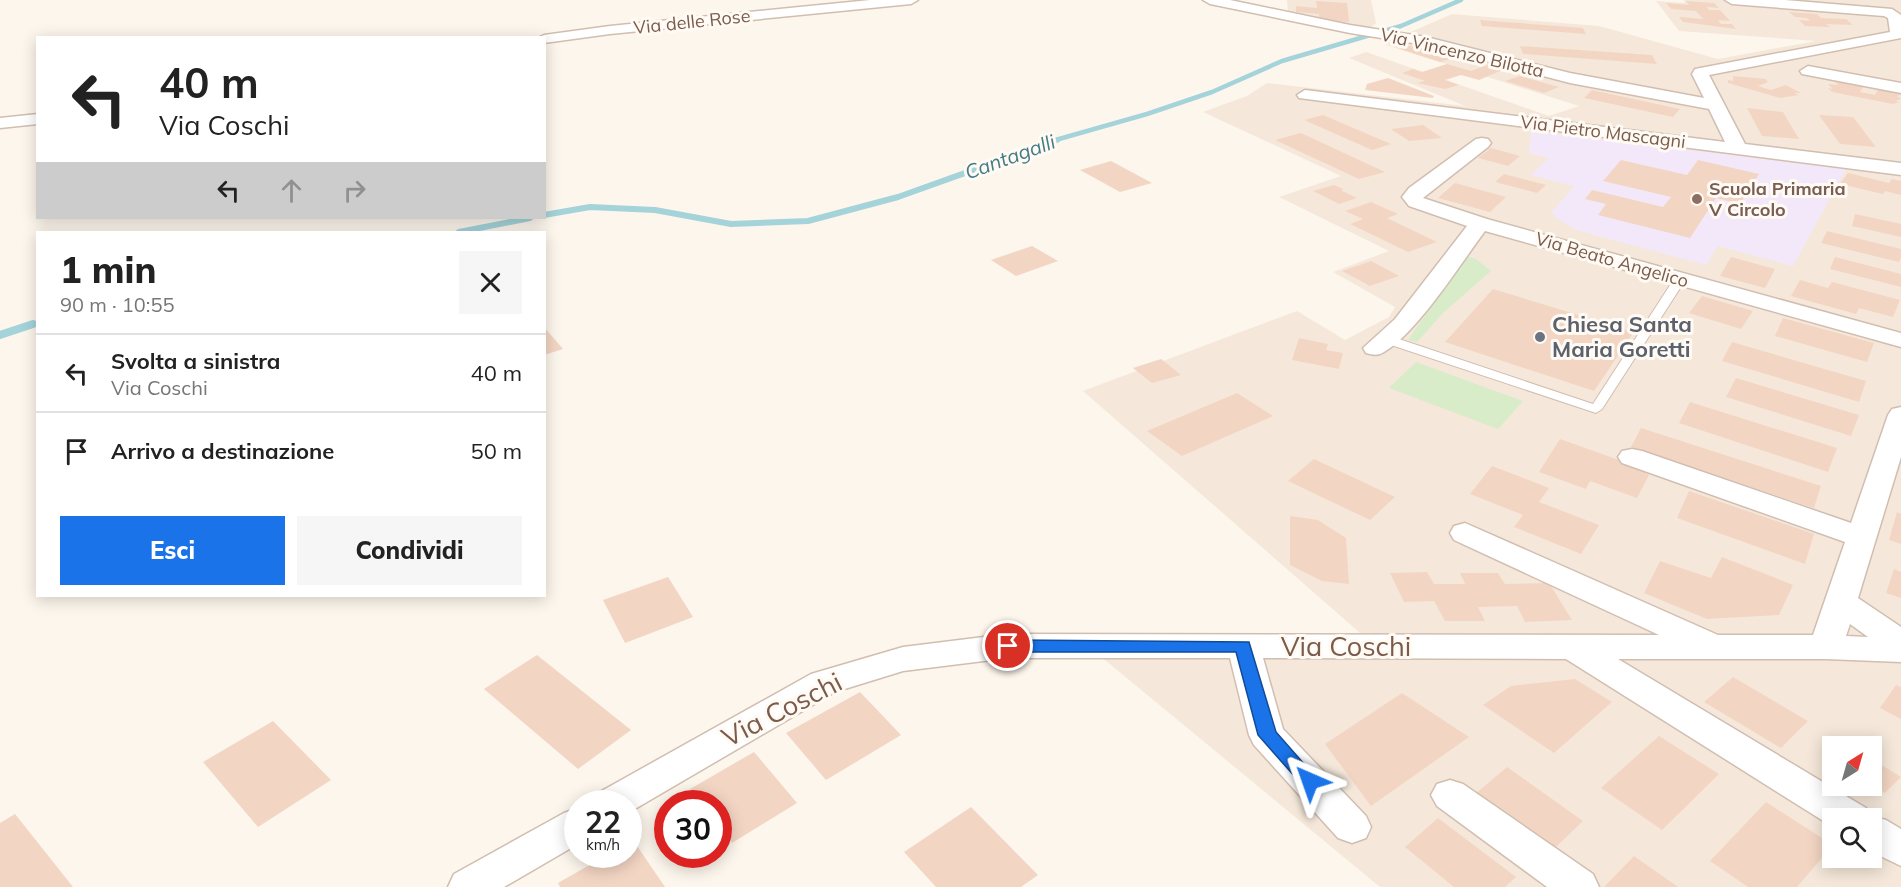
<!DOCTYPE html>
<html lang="it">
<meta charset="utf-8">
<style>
body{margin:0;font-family:Mulish,sans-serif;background:#f6f6f6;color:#222;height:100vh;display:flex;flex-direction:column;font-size:22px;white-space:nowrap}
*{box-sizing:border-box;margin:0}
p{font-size:20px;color:#767676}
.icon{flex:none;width:33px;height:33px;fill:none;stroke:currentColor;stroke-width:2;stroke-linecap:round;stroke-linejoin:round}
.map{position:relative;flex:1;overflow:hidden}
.panel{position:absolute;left:36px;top:231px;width:510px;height:366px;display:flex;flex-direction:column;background:#fff;border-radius:0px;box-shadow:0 3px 15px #0003}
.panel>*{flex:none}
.hud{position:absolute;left:36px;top:36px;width:510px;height:183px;border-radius:0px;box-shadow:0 3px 15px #0003;background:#fff;color:#222;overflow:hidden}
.needle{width:39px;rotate:37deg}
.controls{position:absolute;left:1822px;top:736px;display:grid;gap:12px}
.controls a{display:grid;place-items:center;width:60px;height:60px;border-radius:0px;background:#fff;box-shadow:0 3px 15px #0003;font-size:30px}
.speed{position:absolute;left:564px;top:790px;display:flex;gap:12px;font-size:30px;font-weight:700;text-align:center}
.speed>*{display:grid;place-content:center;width:78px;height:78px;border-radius:50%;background:#fff;box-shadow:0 3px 15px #0003;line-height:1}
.speed small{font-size:15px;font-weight:400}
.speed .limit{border:9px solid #d22;background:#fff;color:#111}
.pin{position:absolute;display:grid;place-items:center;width:51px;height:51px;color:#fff;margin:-26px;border:3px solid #fff;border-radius:50%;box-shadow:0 2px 6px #0007}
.me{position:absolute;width:66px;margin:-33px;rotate:317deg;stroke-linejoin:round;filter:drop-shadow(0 0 4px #0008)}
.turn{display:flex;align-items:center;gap:21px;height:126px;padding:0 24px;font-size:27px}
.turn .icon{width:78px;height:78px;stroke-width:2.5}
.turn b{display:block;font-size:42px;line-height:51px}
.lanes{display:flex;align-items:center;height:57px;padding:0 24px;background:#0003;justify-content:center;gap:30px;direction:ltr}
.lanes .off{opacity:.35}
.round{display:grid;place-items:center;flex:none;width:63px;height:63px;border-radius:0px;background:#f6f6f6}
.summary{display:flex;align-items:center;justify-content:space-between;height:102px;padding:0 24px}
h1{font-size:36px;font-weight:800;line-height:45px}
.primary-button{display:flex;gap:12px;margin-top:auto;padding:12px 24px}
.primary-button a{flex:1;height:69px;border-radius:0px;background:#1a73e8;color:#fff;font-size:24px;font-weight:800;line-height:69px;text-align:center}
.primary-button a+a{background:#f6f6f6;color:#222}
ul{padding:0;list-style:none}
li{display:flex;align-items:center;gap:18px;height:78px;padding:0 24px;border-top:2px solid #e0e0e0}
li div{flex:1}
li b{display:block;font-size:22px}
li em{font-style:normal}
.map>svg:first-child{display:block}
.residential{fill:#f5e8da;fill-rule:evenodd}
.education{fill:#f3e8fa}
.green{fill:#d8ecc9}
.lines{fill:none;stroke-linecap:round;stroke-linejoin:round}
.stream-far2{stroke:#a5d3da;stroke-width:4.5}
.stream-far1{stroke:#a5d3da;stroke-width:6}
.stream{stroke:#a5d3da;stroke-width:8}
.building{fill:#f3d5c3}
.service-casing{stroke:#d1beb0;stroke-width:2}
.minor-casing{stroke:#d1beb0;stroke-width:3}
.service{fill:#fff;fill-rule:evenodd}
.minor{fill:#fff;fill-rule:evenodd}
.route{fill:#1a73e8;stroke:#114b97;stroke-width:1.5}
.education-dot{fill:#8d6e63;stroke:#fffaf3;stroke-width:2}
.worship-dot{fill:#6b7280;stroke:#fffaf3;stroke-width:2}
.labels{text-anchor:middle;stroke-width:6;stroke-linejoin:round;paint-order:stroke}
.far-street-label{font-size:18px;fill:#7a5c4d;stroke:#fffaf3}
.far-education-label{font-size:18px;font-weight:bold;fill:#785e54;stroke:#fffaf3;text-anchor:start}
.far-water-label{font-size:20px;font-style:italic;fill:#437c86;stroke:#fffaf3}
.worship-label{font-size:22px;font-weight:bold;fill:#5b616d;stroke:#fffaf3;text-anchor:start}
.near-street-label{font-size:27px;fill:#7a5c4d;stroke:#fffaf3}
</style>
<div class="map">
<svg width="1901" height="887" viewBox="0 0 1901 887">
<rect width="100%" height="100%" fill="#fdf6ec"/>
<g class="residential">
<path d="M1287 0H1371L1376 23 1368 30 1288 14Z"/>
<path d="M1684 0H1901V887H1380L1088 646H1375L1083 391 1297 311 1345 340 1389 317 1395 307 1333 272 1389 251 1279 197 1341 176 1203 112 1247 96 1267 83 1465 106 1349 58 1366 52 1549 116 1579 106 1383 44 1452 14 1599 26 1718 59 1816 41 1679 31 1656 1 1685 3ZM1833 747H1872V786H1833ZM1833 819H1872V858H1833Z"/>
</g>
<path class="education" d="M1531 131 1846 169 1793 266 1718 246 1706 265 1576 230 1555 217 1552 212 1574 186 1531 175 1549 158 1529 153Z"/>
<g class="green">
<path d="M1466 256 1476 259 1491 271 1444 312 1417 342 1408 340Z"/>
<path d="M1416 362 1523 401 1498 429 1389 388Z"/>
</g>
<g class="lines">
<path class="stream-far2" d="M1052 141 1147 114 1212 92 1282 61 1401 26 1461 0"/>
<g class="stream-far1">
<path d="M544 215 590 207 655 210 731 224 808 221 898 197 1057 140"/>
<path d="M459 232 530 218"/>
<path d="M29 326 38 323"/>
</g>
<path class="stream" d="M0 335 33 324"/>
</g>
<g class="building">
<path d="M1316 1 1347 3 1349 22 1319 20V14L1296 12V6L1317 8Z"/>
<path d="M1686 1 1714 3 1719 8 1707 7 1709 10H1720L1730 21 1718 20 1721 24H1732L1736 29 1683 22 1679 17 1703 19 1696 11 1671 9 1666 3 1689 5Z"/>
<path d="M1789 12 1817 14 1821 18 1846 19 1853 25 1826 24 1830 27 1805 26 1799 20 1810 21 1807 18 1795 17Z"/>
<path d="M1480 20 1583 28 1586 34 1482 26Z"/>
<path d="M1414 45 1453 58 1440 62 1400 49Z"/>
<path d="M1520 46 1652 55 1657 64 1523 54Z"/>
<path d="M1447 64 1471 71 1490 64 1507 68 1479 80 1461 75 1445 80 1459 85 1445 89 1417 83 1425 81 1402 73 1413 69 1422 72Z"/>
<path d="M1520 76 1559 87 1544 93 1505 81Z"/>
<path d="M1733 76 1766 79 1768 82 1758 86 1771 90 1786 85 1801 93H1794L1799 95 1780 98 1728 83V80L1733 81Z"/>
<path d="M1388 78 1434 96 1433 98 1365 90 1367 84Z"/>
<path d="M1835 82 1858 84 1863 87 1860 92 1875 95 1878 89H1882L1901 95 1897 96 1901 99 1895 101 1900 102 1893 104 1832 92 1828 88 1833 89 1828 84 1838 85Z"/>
<path d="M1592 90 1680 109 1673 117 1584 98Z"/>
<path d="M1747 108 1783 112 1799 139 1762 136Z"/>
<path d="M1323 115 1391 144 1372 150 1304 120Z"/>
<path d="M1819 115 1853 117 1876 147 1840 144Z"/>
<path d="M1423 125 1442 138 1409 141 1391 129Z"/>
<path d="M1301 133 1385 172 1359 179 1275 140Z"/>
<path d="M1491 148 1520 156 1508 166 1478 158Z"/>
<path d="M1621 160 1687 175 1698 160 1759 174 1740 204 1716 198 1690 238 1598 215 1606 204 1585 199 1592 190 1663 207 1671 197 1603 181Z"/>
<path d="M1111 161 1152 183 1120 192 1080 170Z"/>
<path d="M1848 173 1889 183 1892 179 1901 181V195L1885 191 1883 194 1840 184Z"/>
<path d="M1504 174 1546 185 1537 193 1495 182Z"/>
<path d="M1455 183 1506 197 1490 212 1438 198Z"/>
<path d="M1334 185 1343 189 1342 191 1357 198 1339 204 1313 191Z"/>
<path d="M1371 202 1398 214 1387 218 1437 242 1408 252 1350 224 1363 219 1345 211Z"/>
<path d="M1855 214 1901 224V237L1852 226Z"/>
<path d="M1827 231 1901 249V257L1899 262 1821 243Z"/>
<path d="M1032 246 1058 261 1016 276 991 260Z"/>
<path d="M1731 257 1775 269 1765 288 1720 276Z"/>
<path d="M1835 257 1901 274V287L1830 269Z"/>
<path d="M1371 261 1399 276 1370 286 1342 271Z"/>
<path d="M1800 280 1828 288 1832 282 1900 300 1893 317 1859 308 1856 314 1791 296Z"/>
<path d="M1493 289 1634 332 1594 391 1445 342Z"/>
<path d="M1702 296 1753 311 1741 329 1689 313Z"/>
<path d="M1783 318 1874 343 1867 362 1775 336Z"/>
<path d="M544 327 563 349 544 355Z"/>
<path d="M1299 338 1328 344 1326 350 1343 353 1339 369 1292 360Z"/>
<path d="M1732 342 1866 381 1859 402 1722 361Z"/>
<path d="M1161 359 1181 375 1152 383 1133 368Z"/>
<path d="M1736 378 1859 415 1851 436 1726 397Z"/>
<path d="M1237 393 1273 416 1182 456 1147 431Z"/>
<path d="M1690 402 1837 448 1828 472 1679 423Z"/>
<path d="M1641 428 1821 486 1814 508 1631 447Z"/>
<path d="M1560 439 1633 465 1649 475 1637 498 1590 481 1586 489 1539 472Z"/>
<path d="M1314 459 1395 497 1370 520 1288 481Z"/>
<path d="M1492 466 1549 488 1539 502 1599 525 1581 554 1514 527 1523 515 1470 494Z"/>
<path d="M1689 491 1814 534 1805 564 1677 518Z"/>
<path d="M1897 512 1901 514V544L1889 540Z"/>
<path d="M1290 516 1318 520 1346 538 1349 584 1322 581 1290 565Z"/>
<path d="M1722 557 1793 585 1779 615 1707 619 1644 593 1660 561 1711 578Z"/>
<path d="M1894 569 1901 572V598L1886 593Z"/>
<path d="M1427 572 1434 584H1465L1460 573H1498L1505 584 1549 583 1572 620 1525 622 1517 606 1478 607 1485 621H1445L1434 601 1404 602 1390 573Z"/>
<path d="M668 577 693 617 625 643 603 600Z"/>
<path d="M537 655 631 730 578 769 484 689Z"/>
<path d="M1733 677 1808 721 1781 748 1704 702Z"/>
<path d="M1575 679 1612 702 1554 753 1483 705 1511 686Z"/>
<path d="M1896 685 1901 687V719L1880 708Z"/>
<path d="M860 692 901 735 826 780 786 733Z"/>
<path d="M1402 693 1469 737 1371 806 1325 744Z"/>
<path d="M273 721 331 780 258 827 203 762Z"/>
<path d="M1659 736 1719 774 1662 830 1601 788Z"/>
<path d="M754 752 797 803 732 843 718 826V804H701L690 789Z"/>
<path d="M1872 759 1901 777 1885 793 1872 785Z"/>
<path d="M1507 767 1583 821 1553 850 1475 794Z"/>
<path d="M1766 802 1833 845 1797 887H1748L1710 861Z"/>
<path d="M971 807 1038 875 1021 887H936L904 852Z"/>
<path d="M15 814 73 887H0V823Z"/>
<path d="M1438 818 1516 877 1505 887H1454L1405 847Z"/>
<path d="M633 840 665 887H560L558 883 607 855H628V843Z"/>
<path d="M1634 856 1678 887H1604Z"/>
</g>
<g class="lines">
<defs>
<path id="service" d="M1680 276 1686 279 1602 409 1596 413 1382 342 1380 339 1386 335 1390 336 1593 404 1674 279Z"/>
<g id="minor">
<path d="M870 0H918L911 4 610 34 544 43V38H538L544 35 610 26Z"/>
<path d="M1203 0H1230L1350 25 1426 37 1570 73 1704 98 1692 74 1695 69 1890 32 1888 18 1884 16 1732 4 1725 0H1785L1892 9 1901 15V38L1709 75 1745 144 1901 163V175L1299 98 1297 95 1305 90 1725 142 1709 109 1570 83 1425 45 1350 33 1210 4Z"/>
<path d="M1808 66 1901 83V93L1802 74 1800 71Z"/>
<path d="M38 114V124L0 128V118Z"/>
<path d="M1482 138 1488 139 1491 143 1488 147 1423 198 1487 219 1901 333V347L1485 231C1461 263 1417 333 1384 352 1378 356 1373 355 1366 353L1363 348 1395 319 1467 226 1409 206 1402 197 1409 188 1476 139Z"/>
<path d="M1901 407V457L1858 598 1901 627V662L1826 659H1618L1866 808 1870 816 1886 820 1901 829V866L1872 852V819H1833V827L1566 659 1263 658 1283 729 1366 816 1371 827 1366 838 1352 843 1338 838 1254 745 1249 735 1230 658H1008L903 671 835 692 628 813V804H592L598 793 811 674 903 647 1008 634 1659 635 1454 540 1450 533 1454 526 1465 523 1718 635H1813L1845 542 1622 463 1618 457 1622 451 1632 449 1642 451 1851 523 1888 415 1892 409ZM1850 624 1868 637 1846 636Z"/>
<path d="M1450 780 1463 784 1593 874 1599 887H1547L1437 806 1431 795 1437 784Z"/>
<path d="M578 808V844L504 887H448L454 874 564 813Z"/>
</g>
</defs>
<use href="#service" class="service-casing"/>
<use href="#minor" class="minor-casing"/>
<use href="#service" class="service"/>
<use href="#minor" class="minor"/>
</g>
<path class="route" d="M1008 640 1249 642 1276 732 1319 781 1316 786 1310 789 1303 786 1258 735 1236 652H1008L1002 650 999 646 1002 642Z"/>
<circle class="education-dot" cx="1697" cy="199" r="6"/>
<circle class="worship-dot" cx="1540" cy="337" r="6"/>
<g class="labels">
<g class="far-street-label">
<text transform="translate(692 22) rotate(-6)" y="6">Via delle Rose</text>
<text transform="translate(1462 53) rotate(13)" y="6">Via Vincenzo Bilotta</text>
<text transform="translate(1603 132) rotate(7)" y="6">Via Pietro Mascagni</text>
<text transform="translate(1612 260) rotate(16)" y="6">Via Beato Angelico</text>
</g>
<g class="far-education-label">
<text x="1709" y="195">Scuola Primaria<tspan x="1709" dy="21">V Circolo</tspan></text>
</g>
<g class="far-water-label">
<text transform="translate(1010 157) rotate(-20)" y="7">Cantagalli</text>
</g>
<g class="worship-label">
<text x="1552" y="332">Chiesa Santa<tspan x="1552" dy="25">Maria Goretti</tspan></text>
</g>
<g class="near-street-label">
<text x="1346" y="656">Via Coschi</text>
<text transform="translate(782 710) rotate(-27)" y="9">Via Coschi</text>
</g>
</g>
</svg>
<div class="controls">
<a><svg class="needle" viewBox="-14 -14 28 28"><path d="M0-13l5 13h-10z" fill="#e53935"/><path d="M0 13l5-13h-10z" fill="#767676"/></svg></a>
<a><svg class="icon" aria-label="search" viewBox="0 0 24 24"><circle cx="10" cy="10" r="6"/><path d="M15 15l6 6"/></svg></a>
</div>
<div class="speed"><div>22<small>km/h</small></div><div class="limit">30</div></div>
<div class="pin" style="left:1008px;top:646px;background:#d93025"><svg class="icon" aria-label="arrive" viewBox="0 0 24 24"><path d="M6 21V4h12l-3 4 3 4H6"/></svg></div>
<svg class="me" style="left:1310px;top:781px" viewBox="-20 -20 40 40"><path d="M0-17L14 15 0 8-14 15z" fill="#1a73e8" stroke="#fff" stroke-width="4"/></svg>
<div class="hud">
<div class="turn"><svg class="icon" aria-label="left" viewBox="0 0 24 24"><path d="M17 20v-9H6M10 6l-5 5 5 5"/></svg><div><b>40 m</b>Via Coschi</div></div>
<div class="lanes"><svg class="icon" aria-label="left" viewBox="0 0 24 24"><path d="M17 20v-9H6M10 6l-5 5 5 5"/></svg><svg class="icon off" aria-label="ahead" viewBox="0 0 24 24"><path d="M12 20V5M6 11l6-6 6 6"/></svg><svg class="icon off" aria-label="right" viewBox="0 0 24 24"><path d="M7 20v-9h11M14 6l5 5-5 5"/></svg></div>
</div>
<section class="panel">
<div class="summary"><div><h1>1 min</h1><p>90 m · 10:55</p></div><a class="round"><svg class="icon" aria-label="close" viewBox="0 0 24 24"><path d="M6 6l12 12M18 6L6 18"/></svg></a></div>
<ul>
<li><svg class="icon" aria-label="left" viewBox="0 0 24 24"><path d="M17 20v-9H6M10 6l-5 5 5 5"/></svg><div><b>Svolta a sinistra</b><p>Via Coschi</p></div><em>40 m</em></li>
<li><svg class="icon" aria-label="arrive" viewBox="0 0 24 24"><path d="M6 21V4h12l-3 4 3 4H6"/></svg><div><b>Arrivo a destinazione</b></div><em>50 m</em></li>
</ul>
<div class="primary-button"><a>Esci</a><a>Condividi</a></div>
</section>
</div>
